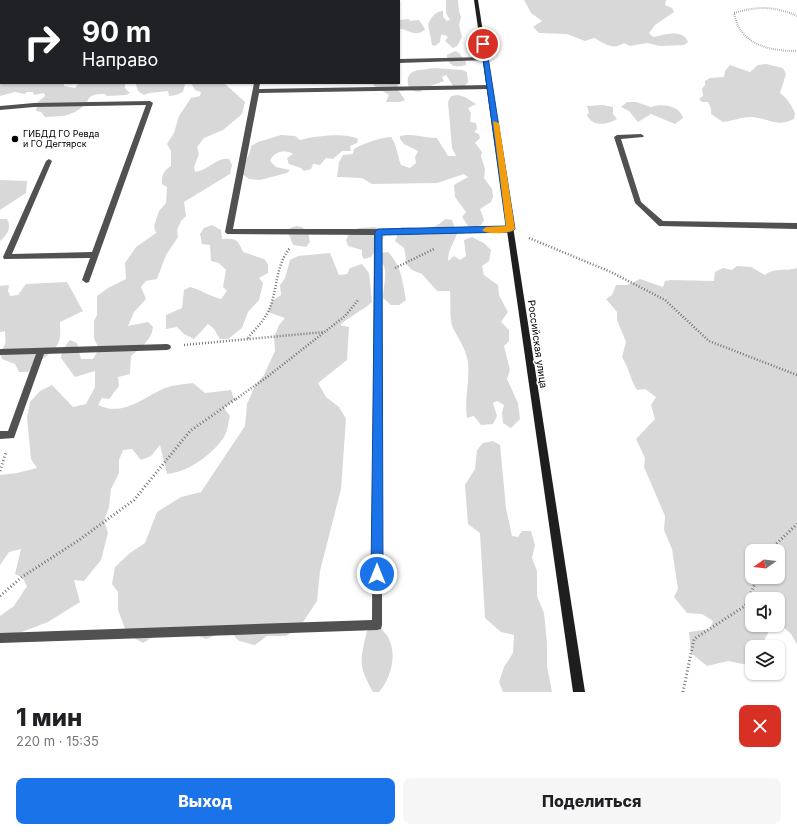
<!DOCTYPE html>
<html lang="ru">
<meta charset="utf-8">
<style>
body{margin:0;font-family:Inter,sans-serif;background:#f6f6f6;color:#202124;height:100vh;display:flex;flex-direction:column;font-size:15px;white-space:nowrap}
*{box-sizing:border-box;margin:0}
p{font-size:13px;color:#757577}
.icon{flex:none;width:22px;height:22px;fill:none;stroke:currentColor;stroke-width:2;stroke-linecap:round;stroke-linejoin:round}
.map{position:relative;height:692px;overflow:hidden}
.side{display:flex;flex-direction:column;background:#fff;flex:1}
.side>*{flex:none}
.top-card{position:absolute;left:0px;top:0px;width:400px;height:84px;box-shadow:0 1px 3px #0004;background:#202124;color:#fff;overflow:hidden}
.needle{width:26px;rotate:256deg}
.buttons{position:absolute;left:745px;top:544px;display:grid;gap:8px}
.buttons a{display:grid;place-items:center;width:40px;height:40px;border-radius:8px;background:#fff;box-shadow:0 1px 3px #0004;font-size:20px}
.pin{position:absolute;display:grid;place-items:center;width:34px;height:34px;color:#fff;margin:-17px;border:2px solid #fff;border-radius:50%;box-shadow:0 1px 4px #0007}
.me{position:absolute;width:44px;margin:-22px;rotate:0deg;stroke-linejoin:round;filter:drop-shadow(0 0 3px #0008)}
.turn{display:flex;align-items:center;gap:14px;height:84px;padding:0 16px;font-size:18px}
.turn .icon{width:52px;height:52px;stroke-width:2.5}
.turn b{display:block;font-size:28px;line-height:34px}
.round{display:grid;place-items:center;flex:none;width:42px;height:42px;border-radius:8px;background:#f6f6f6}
.head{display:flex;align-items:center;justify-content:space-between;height:68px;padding:0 16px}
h1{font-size:24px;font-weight:800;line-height:30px}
.button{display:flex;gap:8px;margin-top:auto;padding:8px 16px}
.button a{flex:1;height:46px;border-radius:8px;background:#1a73e8;color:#fff;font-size:16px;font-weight:800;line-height:46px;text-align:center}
.button a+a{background:#f6f6f6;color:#202124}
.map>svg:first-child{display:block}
.green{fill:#d8d8d8;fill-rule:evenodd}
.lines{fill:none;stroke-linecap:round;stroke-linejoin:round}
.path-far2{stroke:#737373;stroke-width:2;stroke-dasharray:0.5 1.5;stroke-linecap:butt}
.path-far1{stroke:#737373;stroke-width:2.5;stroke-dasharray:1 2;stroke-linecap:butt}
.path{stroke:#737373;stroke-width:3;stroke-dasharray:1 2.5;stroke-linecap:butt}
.service{fill:#515151;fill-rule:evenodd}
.secondary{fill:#1e1e1e;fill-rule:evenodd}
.route{fill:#1a73e8;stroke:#114b97}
.slow{fill:#f59e0b}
.poi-dot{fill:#000;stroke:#fff;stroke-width:1.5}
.labels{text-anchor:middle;stroke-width:3;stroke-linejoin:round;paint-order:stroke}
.far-poi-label{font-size:9px;fill:#000;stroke:#fff;text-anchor:start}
.street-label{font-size:10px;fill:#000;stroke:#fff}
</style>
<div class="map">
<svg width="797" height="692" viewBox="0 0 797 692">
<rect width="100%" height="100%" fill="#fff"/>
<g class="green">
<path d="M446 0H458L459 11 461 17 459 25 462 37 457 46 453 48 445 41 448 37 445 35H441L440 42 435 46 432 45 428 24C431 18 435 11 443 11V17L447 21 450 20 446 13Z"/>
<path d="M524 0H666L665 5 672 8 674 12 655 25 649 33 653 37C664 35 683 28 688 42L684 45 660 46 647 43 630 46 624 43C613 51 604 43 594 38L585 41 567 34 539 33 533 27 542 21 531 13Z"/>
<path d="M409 19 410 21 419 20 425 29C418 37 410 32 403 29H399V20Z"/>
<path d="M455 51 459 53 466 62V65C456 68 448 67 447 55Z"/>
<path d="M766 64 783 68 786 74 780 93C788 99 791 105 795 113L794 119C775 128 769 118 751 117 741 117 733 121 723 122L711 114V109L708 102H702L699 99 703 96 702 89 705 85V81L710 78 724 77 725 71 730 65 750 72 758 65Z"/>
<path d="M434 68 462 70 467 72 468 82 464 87 453 86 446 75 442 77 444 81 425 88 420 92 414 91 409 88C403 67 421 71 434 68Z"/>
<path d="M0 80 1 83H64V86L75 88 79 83H125V88L130 93 126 95 107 96 105 94C97 94 88 94 87 104L75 112 64 116 45 117 41 112 36 111 38 102 45 96 44 93 34 95 33 92H27L25 94 15 92 0 96Z"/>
<path d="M137 83H189L185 84 183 92 176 95 169 96 168 91 149 93 144 95 138 91 136 85Z"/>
<path d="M191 83H224L245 102 242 114 223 130 204 138 197 147 199 154 194 167 195 172C208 171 216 157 229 159L232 165 230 174 184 202 186 216 181 221 177 230 178 237 166 255 157 279 146 281 141 287 146 299 134 312 128 326 148 322 153 327C152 340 140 348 131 356L130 374 118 377 119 386 109 399 102 398 98 405C124 417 142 398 165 388 174 385 184 384 193 383L205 393 231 390 234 400 224 408 230 416C228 422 228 431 224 437 212 455 188 472 167 474L160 445 151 456 141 460 132 449 123 450 119 460V473L111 489 109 507 104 521 108 533 101 560 84 581 74 580 80 602 48 622 6 638H0V616L14 606 27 586 22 577 15 574 21 549 9 552 0 565V475L17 473 37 468 31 459 27 417 30 402 40 391 52 385 73 407 86 404 95 387V371L75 377 61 358 62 350 70 340 77 343 81 359H93L99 349 94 338V321L97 315V296L108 288 126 279 125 263 136 247 156 233 154 226 159 211 166 203 167 187 162 184C161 176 164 170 171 166V151L167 144 174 133 179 116 191 98 200 96 201 92 195 90Z"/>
<path d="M374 83H398L397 88 405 100 400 102H386L389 95 373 85Z"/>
<path d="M458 95 465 97 476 104 468 108 471 113 470 122 476 123 477 129 474 132 479 134 480 138 475 143 482 152 481 156 485 169 484 178 492 189 493 197 491 202 480 209 484 220 481 225 473 228 468 226 462 217 466 212 455 197 454 185 468 177 464 174 437 183 372 184 362 178 337 177 339 162 343 155 353 154 354 149C365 143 378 138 391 137 397 145 397 155 401 165L410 168 416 163 415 157 418 151 404 144 400 139V136C412 133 424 138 437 138L448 156H456L452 148 448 102 451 96Z"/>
<path d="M627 102H636L651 107C661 103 680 105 683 118L675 124 651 114 638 122 629 111 621 107Z"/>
<path d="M602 105 613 107V114L617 119C607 125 592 127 587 115L589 113 587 106Z"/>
<path d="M281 135 295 136 300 140C313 136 346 132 358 139L357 143 350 146 351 151H342L333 159 326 158 320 165 313 164 311 169 304 171 301 168 289 164 287 158 293 154C285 148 273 152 270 161L276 167 290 170 287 173 260 180 249 179 240 172C243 164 251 154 251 146L258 142Z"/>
<path d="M0 180 27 181 26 193 0 210Z"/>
<path d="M0 219H7C12 228 7 235 0 241Z"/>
<path d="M445 219 452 220 457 234 449 252 448 261 454 256 460 260 466 256 464 240 472 237 484 243 491 250 489 261 482 266 484 275 498 285 499 295 508 312 501 322 509 330V341L504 346 510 370 507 379 518 403 520 419 511 428 503 423 502 413 504 405 497 401 493 403 497 416 493 424 481 425 474 416 467 418C464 399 470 381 468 362 466 349 459 340 453 328 449 319 451 302 450 291H437L422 274 412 270 405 263 406 258 404 248 395 241 401 227C419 226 431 234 445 219Z"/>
<path d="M212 225 221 230 222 239C235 238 238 239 243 252L264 259 268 264V273L259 278 263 283 259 300 248 312 242 328 228 339H220L214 329 208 324 194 339 184 334 177 327 166 329V315L182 308 184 290 190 287C202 290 209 296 221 299L227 291 223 287 226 270 219 263 211 261 210 245 202 244 200 234 204 228Z"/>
<path d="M296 226 302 227 308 232 310 242 306 247 293 245 288 232 290 228Z"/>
<path d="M375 227 387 232 371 257 364 259 362 256V250L348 246 346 240 350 232 359 228Z"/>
<path d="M388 252C402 267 402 280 406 300L399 305H391L383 298C383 285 390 268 379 259V253Z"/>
<path d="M330 253 339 275 347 274 350 268 362 264 369 273 372 302C362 311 350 316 340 325L349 327 347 360 318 383 326 397 339 407 346 419 341 489 320 571 317 601 299 628 286 636H267L255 645 239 641 229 630 206 639 189 632 159 633 143 643 127 634 118 610V592L112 584 115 567 130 553 145 543 157 512 181 497 201 492 245 426 247 404 255 386 264 375 275 351 274 337 279 325 285 318 268 312 272 301 281 295 280 285 285 278 290 260 298 256Z"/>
<path d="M737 266 751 267 765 275C774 267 785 272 797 268V644L791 634 778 622V599H752V625H772L761 647H752V659L748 665 728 661 707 666 691 653 689 632 710 629 713 621 702 614 687 613 674 597 678 589 672 549 664 530 665 516 644 467 645 458 636 439 655 419 651 405 656 397 645 389 637 390C630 379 629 368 622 357L626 342 617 320V312L606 299 612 295 616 285H627L640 279 663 287 665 281 671 280 714 281 715 272 723 268 732 270ZM752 551H778V577H752Z"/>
<path d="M67 282 83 311 60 322C60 327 61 336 59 341 56 352 36 362 28 372H19L15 364 2 359C0 351 2 351 5 344 6 341 5 335 5 331L0 332V286L9 285 8 291 10 296 18 295 26 284Z"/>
<path d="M493 441 500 445 506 508 512 536 518 537 522 531H531L535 545 532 558 537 571V596L544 613 547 643V666L552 692H503L499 682 504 667 513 653 514 635 501 632 485 618 480 533 468 524 465 485 475 469 477 450 483 443Z"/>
<path d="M377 625C381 629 387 634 389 639 397 656 391 678 379 692H373C358 665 360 660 367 631Z"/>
</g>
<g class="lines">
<g class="path-far2">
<path d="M181 0 184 1"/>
<path d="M78 1 81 0"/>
<path d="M797 16C775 6 757 6 734 13 740 45 769 51 797 51"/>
</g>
<g class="path-far1">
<path d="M529 238 611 272 665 300 709 341 797 375"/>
<path d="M395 268 434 249"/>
<path d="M248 338C255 329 264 321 269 310 278 289 275 266 290 248"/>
<path d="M184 345 324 332"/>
<path d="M236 399 267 377 345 316 359 299"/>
</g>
<g class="path">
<path d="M0 471 6 452"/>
<path d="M769 551 797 524"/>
<path d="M0 596 22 577 79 540 134 500 190 431 237 398"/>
<path d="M683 692 694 639 745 606 758 577"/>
</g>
<g class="service">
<rect x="232" y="0" width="5" height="1"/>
<path d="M486 57 488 58V60L399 63V59Z"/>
<rect x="0" y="61" width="1" height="4"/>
<path d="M254 83H260L259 89 490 85 493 87 490 89 259 93 233 229H378L511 226 514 229 511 232 382 235V625L381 629 377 630 0 643V633L372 620 374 235 227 234 225 232Z"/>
<path d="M150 101 153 103 89 282 86 283 82 280 90 258 4 259 3 257 46 161 49 159 52 161 12 254 92 252 146 105 34 107 0 110V106L34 103Z"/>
<path d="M641 134 644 136 643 137 621 139 641 202 663 221 797 223V229L659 226 635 203 614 137 617 135Z"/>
<path d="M167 344 170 345 171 347 170 349 167 350 44 354 14 438 0 439V431H8L36 354 0 355V349Z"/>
</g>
<path class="secondary" d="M474 0H478L585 692H573Z"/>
</g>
<path class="route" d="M481 43 486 44 515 229 511 232 382 235 383 574 381 578 377 579 373 578 371 574 375 232 378 229 506 226Z"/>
<path class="slow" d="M493 121 499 123 515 229C510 234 486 235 482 230L486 227 506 226Z"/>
<circle class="poi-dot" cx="15" cy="139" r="4"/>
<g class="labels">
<g class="far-poi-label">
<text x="23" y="137">ГИБДД ГО Ревда<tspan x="23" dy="10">и ГО Дегтярск</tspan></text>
</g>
<g class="street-label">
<text transform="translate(538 344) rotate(82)" y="4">Российская улица</text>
</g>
</g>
</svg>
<div class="buttons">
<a><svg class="needle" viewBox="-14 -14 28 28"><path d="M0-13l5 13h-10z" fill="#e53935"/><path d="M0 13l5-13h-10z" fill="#757577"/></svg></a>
<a><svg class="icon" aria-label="sound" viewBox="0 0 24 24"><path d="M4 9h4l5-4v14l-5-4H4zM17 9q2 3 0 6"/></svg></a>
<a><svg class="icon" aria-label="layers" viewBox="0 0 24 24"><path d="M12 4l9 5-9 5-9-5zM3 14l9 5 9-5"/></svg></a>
</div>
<div class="pin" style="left:483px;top:44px;background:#d93025"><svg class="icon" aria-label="arrive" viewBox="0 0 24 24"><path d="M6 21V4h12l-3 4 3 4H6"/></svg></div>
<svg class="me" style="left:377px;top:574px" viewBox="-20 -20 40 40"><circle r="17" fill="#1a73e8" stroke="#fff" stroke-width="3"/><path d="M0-11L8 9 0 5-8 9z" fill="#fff"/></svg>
<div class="top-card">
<div class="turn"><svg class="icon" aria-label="right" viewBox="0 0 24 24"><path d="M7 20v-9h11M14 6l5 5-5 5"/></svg><div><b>90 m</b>Направо</div></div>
</div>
</div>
<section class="side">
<div class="head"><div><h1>1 мин</h1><p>220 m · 15:35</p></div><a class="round" style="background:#d93025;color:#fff"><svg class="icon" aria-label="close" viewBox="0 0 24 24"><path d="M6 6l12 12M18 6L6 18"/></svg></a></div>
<div class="button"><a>Выход</a><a>Поделиться</a></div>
</section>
